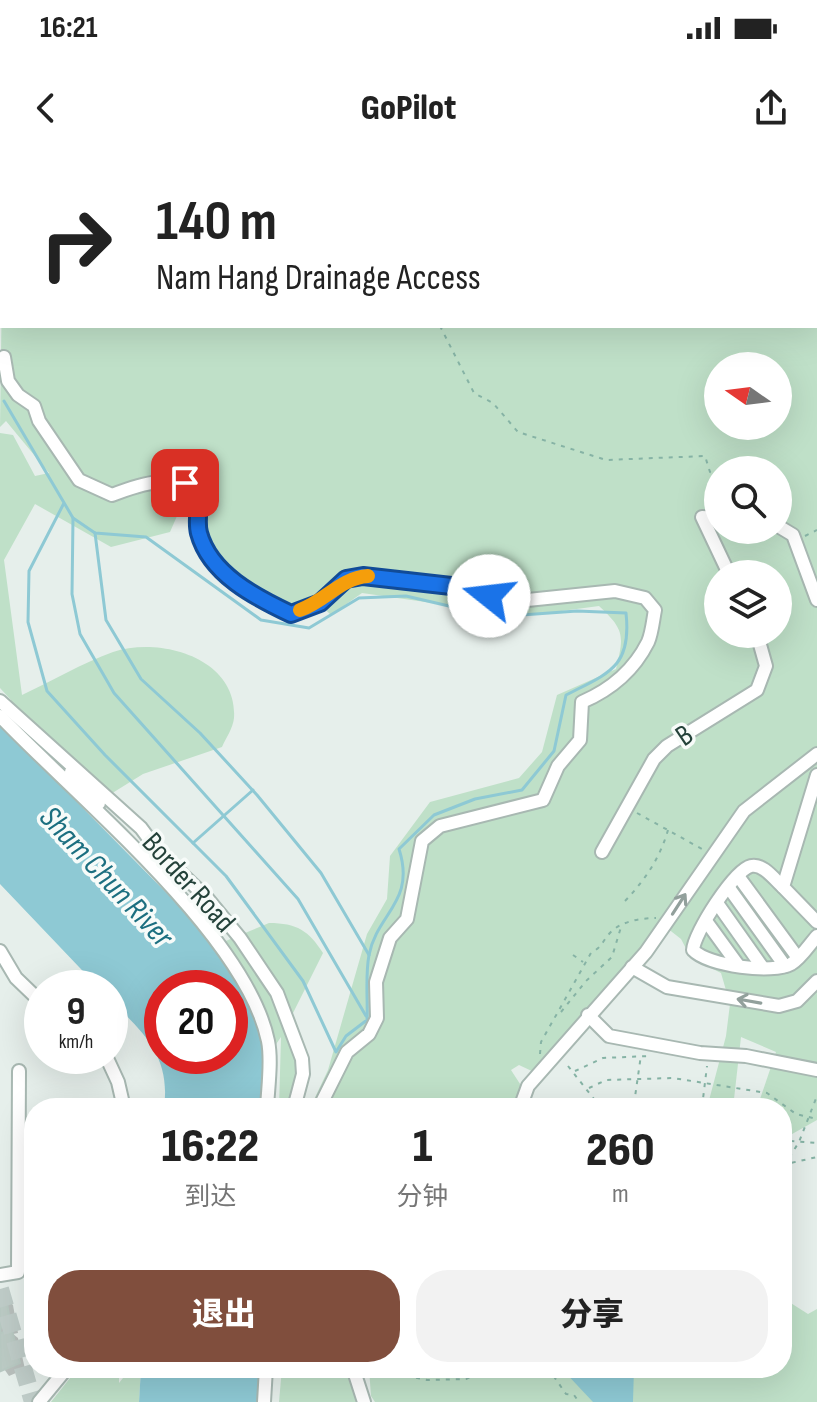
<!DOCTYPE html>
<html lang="zh">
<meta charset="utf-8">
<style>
body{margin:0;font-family:"Sofia Sans Condensed","Noto Sans SC",sans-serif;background:#f2f2f2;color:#222;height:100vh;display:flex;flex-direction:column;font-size:30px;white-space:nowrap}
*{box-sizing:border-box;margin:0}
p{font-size:26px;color:#767676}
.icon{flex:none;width:44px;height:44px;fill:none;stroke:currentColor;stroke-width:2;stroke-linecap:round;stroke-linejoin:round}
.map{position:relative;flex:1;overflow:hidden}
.side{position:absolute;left:24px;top:938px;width:768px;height:280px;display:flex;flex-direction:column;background:#fff;border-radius:32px;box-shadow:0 8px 32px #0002}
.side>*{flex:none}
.banner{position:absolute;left:0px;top:0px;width:818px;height:168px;box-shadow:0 8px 32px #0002;background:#fff;color:#222;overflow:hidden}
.needle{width:52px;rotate:284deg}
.tools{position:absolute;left:704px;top:192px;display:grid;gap:16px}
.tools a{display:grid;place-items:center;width:88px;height:88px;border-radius:50%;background:#fff;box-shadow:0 8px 32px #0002;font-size:40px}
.speed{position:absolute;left:24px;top:810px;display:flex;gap:16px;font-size:40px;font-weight:700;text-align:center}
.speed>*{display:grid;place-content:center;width:104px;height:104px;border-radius:50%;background:#fff;box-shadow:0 8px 32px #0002;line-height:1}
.speed small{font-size:20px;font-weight:400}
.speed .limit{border:12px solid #d22;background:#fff;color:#111}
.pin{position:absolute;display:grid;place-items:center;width:68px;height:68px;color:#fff;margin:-34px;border-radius:16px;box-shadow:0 4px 12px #0006}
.me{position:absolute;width:88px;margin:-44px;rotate:286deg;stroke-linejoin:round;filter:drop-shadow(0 0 6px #0008)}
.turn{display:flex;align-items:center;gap:28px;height:168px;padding:0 24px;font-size:36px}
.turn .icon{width:104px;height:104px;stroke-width:2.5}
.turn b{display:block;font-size:56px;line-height:68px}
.eta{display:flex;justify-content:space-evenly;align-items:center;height:136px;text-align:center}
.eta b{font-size:48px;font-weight:800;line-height:56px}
.action{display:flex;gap:16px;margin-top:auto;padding:16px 24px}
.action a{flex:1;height:92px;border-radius:32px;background:#804e3d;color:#fff;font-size:32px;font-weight:800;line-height:92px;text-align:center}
.action a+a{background:#f2f2f2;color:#222}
.status{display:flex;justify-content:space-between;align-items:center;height:56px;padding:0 40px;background:#fff;direction:ltr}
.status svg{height:22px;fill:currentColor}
header{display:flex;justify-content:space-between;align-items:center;height:104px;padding:0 24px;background:#fff;font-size:36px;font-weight:800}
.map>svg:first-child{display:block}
.green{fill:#bfe0c8;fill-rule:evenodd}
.water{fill:#8ec9d4;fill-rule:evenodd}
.shadow{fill:#0003}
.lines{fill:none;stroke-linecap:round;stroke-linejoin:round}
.stream{stroke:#8ec9d4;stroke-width:3}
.river{stroke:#8ec9d4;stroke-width:18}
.building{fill:#bbcac4;stroke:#b8c9c2;stroke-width:2}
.highway-tunnel{stroke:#bfccc8;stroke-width:18;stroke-dasharray:18 9;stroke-linecap:butt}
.minor-casing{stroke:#a8b8b2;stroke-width:16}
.path{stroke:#86b3a5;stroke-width:2;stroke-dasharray:4 6;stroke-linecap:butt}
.minor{stroke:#fff;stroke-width:12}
.oneway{stroke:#92a09c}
.route-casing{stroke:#114b97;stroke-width:20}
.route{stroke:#1a73e8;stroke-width:14}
.slow{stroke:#f59e0b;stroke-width:14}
.labels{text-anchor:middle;stroke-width:7;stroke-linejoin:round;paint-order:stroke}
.street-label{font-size:30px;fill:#24423a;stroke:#f7fbf9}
.water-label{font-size:32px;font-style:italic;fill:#1c6f80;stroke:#f7fbf9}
</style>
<div class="status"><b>16:21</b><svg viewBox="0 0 49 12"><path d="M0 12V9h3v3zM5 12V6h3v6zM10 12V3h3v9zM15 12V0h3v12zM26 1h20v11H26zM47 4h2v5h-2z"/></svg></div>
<header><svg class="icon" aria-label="back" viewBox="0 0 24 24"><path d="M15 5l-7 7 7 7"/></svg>GoPilot<svg class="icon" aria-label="share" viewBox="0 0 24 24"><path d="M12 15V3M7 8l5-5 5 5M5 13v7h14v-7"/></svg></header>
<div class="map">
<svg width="817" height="1242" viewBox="0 0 817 1242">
<rect width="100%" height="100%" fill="#e6efeb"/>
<g class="green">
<path d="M181 0H817V960L785 978 782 977V948H757L776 892 741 877 733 948H707L726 876 730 844 721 813 691 798 681 779 667 768 536 913 519 905 511 910 522 927 513 948H310L328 910 367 774 387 739 390 696 430 642 519 618 542 592 557 535 616 509C624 476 625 470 599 446L524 456 362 433 331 455 319 444 291 454 209 399 200 335 185 324 184 340 170 372 111 387 35 344 4 400 22 535C52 521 82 503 113 492 160 476 238 498 234 558 233 568 226 578 222 587L143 614 85 650 0 564V546L11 540 0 528V273L13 275 35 316 49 313 6 261 0 267 2 123V166H816V2H178ZM754 203 753 206H778V266H718V206ZM718 310H778V370H718ZM718 414H778V474H718Z"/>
<path d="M269 763C297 763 309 771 323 793L286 867 297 907 288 948H279L281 877 266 899 216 785Z"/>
<path d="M786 1140 808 1154 817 1149V1242H375L371 1236 369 1208H512L509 1212 518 1208H782V1141Z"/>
<path d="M78 1208H119V1223L131 1208H141L139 1242H51Z"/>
<path d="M282 1208H347L360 1242H279Z"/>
</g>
<g class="water">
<path d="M0 564 206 773 245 830 267 888 264 948H164C171 895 143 873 110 839V828H99L0 724ZM162 828H230V896H162Z"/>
<path d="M141 1208H259L257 1242H139Z"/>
<path d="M561 1208H634L633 1242H593Z"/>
</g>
<path class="shadow" d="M4 1136 13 1145 18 1173 13 1174 18 1178 25 1209 9 1216 0 1203V1137Z"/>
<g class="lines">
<g class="stream">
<path d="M4 241 73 358 95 373 146 377 261 460 309 468 359 438 406 436 496 457 577 451 626 453C632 507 609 513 566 535L554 591 522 630 475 639 434 655 399 689C416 742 377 753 369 795 365 816 368 839 367 860L346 876 336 892 303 821 226 716 105 595 47 531 28 462 29 411 64 343"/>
<path d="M73 358 72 434 80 474 114 533 298 739 366 856"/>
<path d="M95 373 106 460 141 519 200 573 257 635 321 713 369 795"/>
<path d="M193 683 253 630"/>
</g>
<g class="river">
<path d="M178 2 181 0"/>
<path d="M0 116 2 114"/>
</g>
</g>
<g class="building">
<path d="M5 1134 11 1165 1 1167 0 1172V1135Z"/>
<path d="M12 1170 20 1203 1 1211 0 1173Z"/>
</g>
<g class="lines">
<path class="highway-tunnel" d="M0 1129 33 1242"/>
<defs>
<g id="minor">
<path d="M674 0 675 2"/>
<path d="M714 2 715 0"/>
<path d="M0 18 2 22"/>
<path d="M0 130 2 126"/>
<path d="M4 197 8 221 18 235 34 246 39 261 79 320 112 335C143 323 173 313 200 335 199 347 196 362 199 373 210 414 255 437 291 454L320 443 346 419 363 416 460 427 508 442 615 431 645 438 655 450C653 460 652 473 648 482 634 510 610 530 582 542L580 580 558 606 543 640 440 666 422 681 407 759 390 778 376 822 377 858 369 874 347 892 319 948"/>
<path d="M718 358 702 357 729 414"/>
<path d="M778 366 793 375 817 440"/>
<path d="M0 541 141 668 158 691 207 738 240 778 277 833 302 899 303 914 294 948"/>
<path d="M0 556C76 636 246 774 268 881 272 901 268 927 267 948"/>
<path d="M71 612 99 643"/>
<path d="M817 615 783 727 817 762"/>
<path d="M602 692 654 599 667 586 757 530 766 506 757 474"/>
<path d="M738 716 798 798"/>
<path d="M783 727C775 720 763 703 751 706 734 710 694 773 693 790 708 806 773 814 791 804 801 798 809 785 817 776"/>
<path d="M729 728 785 806"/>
<path d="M717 743 763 808"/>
<path d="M706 761 738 805"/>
<path d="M0 791 16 818 42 843"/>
<path d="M632 807 667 827 779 846 797 841 817 821"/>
<path d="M588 855 609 876 700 893 746 896 817 910"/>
<path d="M106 896 118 922 124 948"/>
<path d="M520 948 528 926 646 792 744 651 817 594"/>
<path d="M0 1115 18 1112 19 911"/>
<path d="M353 1208 364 1242"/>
<path d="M39 1242 67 1208"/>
<path d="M264 1242 266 1208"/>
</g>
</defs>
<use href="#minor" class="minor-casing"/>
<g class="path">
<path d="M440 166 474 233 493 243 518 272 606 300 705 296 710 312 718 317"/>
<path d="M805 376 817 370"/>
<path d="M637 653 702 689"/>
<path d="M625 741C645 720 660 698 668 670"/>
<path d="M573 795 583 802"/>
<path d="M561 852 586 821 612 797 621 767"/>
<path d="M540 894 541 882 591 793C602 787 602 782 609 774 619 762 639 758 656 758"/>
<path d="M568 906 601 948"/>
<path d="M575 911 603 898 651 896"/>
<path d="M589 928 606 920 673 918 767 933 796 954 817 959"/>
<path d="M634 944 641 895"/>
<path d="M702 947 707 906"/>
<path d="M609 948 615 945 703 948"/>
<path d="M782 975 792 981 817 983"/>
<path d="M782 1005 817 997"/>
<path d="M784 1006 799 982 817 936"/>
<path d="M367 1208 427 1220 466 1219 490 1208"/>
<path d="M548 1208 566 1234 574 1235 579 1242"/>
</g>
<use href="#minor" class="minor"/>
</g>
<defs><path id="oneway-shaft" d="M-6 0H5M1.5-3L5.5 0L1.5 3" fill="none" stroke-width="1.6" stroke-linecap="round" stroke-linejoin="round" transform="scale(2)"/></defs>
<g class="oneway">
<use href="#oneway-shaft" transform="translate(679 744) rotate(-57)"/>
<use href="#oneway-shaft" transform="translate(749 841) rotate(-170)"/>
</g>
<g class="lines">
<defs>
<path id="route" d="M185 323 200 335C199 347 196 362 199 373 210 414 255 437 291 454L320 443 346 419 363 416 460 427 489 436"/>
</defs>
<use href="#route" class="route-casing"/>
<use href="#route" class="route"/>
<path class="slow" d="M300 450C326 441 340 418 368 416"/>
</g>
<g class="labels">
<g class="street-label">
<text transform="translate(684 575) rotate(-34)" y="10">B</text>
<text transform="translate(189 722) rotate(48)" y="10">Border Road</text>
</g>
<g class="water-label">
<text transform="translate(107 716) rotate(47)" y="11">Sham Chun River</text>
</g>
</g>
</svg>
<div class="tools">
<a><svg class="needle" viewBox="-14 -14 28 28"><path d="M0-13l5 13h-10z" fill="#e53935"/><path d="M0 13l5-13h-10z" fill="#767676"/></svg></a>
<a><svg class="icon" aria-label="search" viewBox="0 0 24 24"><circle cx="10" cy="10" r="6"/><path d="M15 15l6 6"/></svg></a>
<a><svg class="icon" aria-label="layers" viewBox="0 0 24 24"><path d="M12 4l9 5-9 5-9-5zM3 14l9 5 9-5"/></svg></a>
</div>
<div class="speed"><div>9<small>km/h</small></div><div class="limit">20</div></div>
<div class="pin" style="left:185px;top:323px;background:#d93025"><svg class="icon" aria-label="arrive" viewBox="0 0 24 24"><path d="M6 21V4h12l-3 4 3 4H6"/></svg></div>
<svg class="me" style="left:489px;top:436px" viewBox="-20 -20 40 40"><circle r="19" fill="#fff"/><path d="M0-13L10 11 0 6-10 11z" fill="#1a73e8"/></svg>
<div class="banner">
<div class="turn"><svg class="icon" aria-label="right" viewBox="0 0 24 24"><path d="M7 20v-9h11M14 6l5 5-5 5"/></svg><div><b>140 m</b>Nam Hang Drainage Access</div></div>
</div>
<section class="side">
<div class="eta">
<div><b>16:22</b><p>到达</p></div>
<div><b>1</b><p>分钟</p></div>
<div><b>260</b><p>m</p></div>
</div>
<div class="action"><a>退出</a><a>分享</a></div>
</section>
</div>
